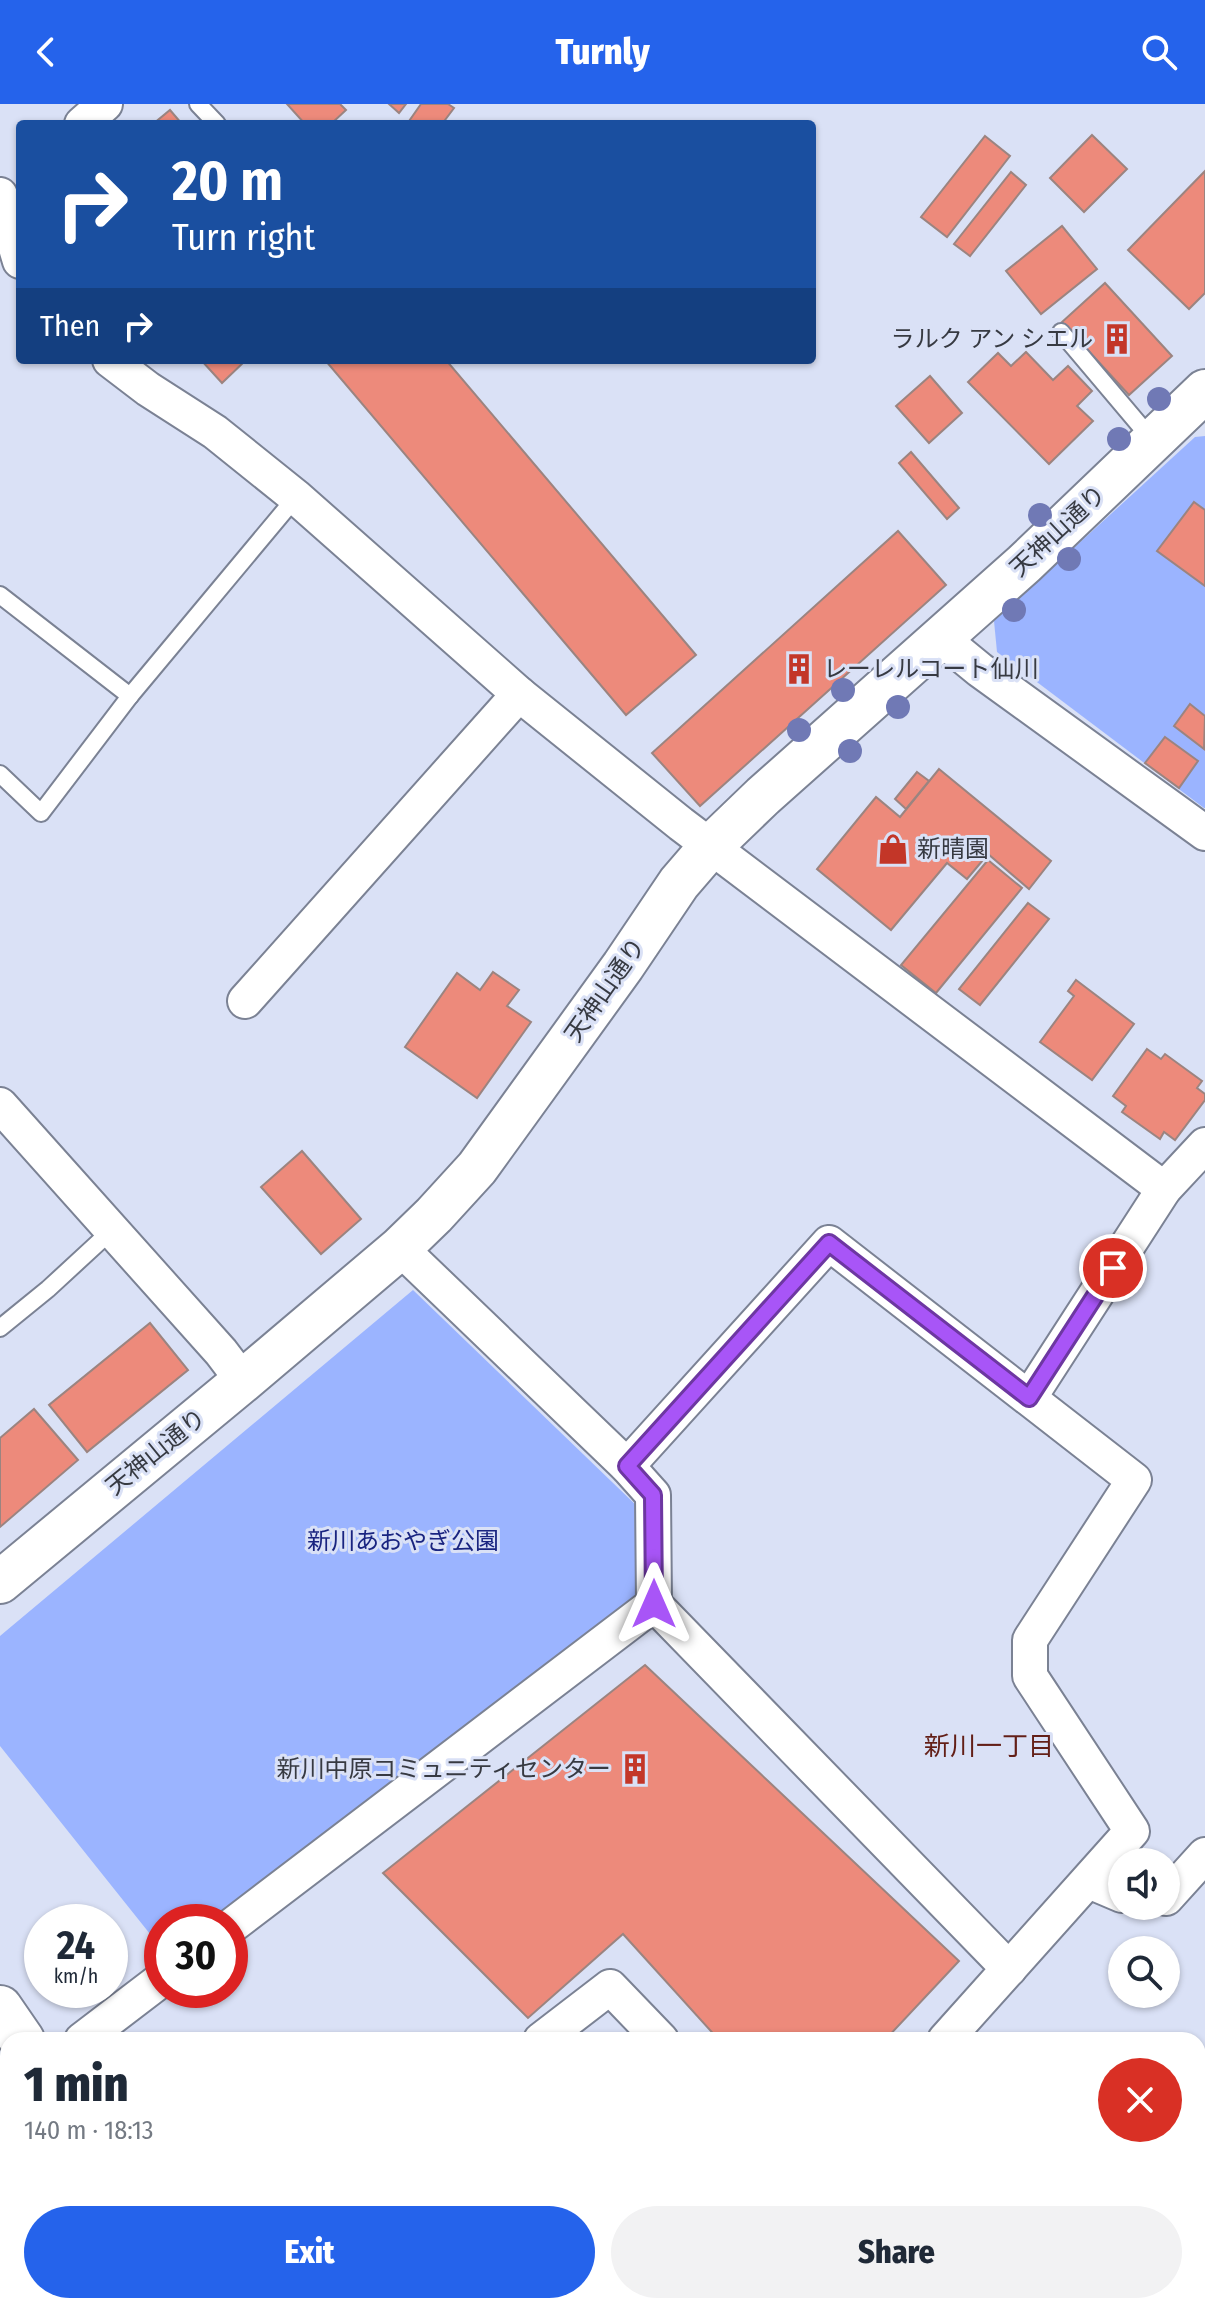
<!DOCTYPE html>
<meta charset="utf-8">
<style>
body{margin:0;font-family:"Fira Sans Condensed","Noto Sans JP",sans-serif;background:#f2f2f3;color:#1f2937;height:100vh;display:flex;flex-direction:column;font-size:30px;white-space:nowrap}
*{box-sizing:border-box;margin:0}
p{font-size:26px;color:#747a83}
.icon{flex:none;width:44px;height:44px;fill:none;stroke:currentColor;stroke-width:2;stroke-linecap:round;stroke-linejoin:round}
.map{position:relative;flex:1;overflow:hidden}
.side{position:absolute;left:0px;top:1928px;width:1206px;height:282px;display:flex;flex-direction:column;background:#fff;border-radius:24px 24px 0 0;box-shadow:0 2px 6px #0004}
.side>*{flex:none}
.hud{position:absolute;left:16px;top:16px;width:800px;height:244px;border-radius:8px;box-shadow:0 2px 6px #0004;background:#1a4fa0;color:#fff;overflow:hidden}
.buttons{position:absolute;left:1108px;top:1744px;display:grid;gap:16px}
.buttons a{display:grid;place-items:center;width:72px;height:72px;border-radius:50%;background:#fff;box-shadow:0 2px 6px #0004;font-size:40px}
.speed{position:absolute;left:24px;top:1800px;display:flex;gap:16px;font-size:40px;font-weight:700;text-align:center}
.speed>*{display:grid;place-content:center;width:104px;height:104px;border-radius:50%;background:#fff;box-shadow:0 2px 6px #0004;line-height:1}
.speed small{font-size:20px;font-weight:400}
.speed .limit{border:12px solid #d22;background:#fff;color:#111}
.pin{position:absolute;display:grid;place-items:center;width:68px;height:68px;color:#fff;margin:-34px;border:4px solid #fff;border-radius:50%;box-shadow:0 2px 8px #0007}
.me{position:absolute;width:88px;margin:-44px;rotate:0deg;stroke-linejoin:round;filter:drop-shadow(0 0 6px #0008)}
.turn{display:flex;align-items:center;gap:28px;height:168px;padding:0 24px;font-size:36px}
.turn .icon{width:104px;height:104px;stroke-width:2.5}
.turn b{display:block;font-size:56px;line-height:68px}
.then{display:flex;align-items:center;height:76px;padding:0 24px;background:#0003;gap:16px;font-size:30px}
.round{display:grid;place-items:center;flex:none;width:84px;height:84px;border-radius:42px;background:#f2f2f3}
.summary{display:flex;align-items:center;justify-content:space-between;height:136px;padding:0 24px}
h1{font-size:48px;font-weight:800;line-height:60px}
.button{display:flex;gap:16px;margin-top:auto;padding:16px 24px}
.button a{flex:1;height:92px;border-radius:48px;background:#2563eb;color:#fff;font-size:32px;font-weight:800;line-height:92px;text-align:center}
.button a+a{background:#f2f2f3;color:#1f2937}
header{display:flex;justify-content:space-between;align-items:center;height:104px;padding:0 24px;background:#2563eb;color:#fff;font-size:36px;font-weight:800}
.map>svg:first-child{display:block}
.green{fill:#9bb4ff}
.building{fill:#ed8a7b;stroke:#9b8480;stroke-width:2}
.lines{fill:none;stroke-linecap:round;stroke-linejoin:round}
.service-casing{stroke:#7b8294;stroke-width:20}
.minor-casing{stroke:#7b8294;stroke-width:38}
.tertiary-casing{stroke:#7b8294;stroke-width:46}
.secondary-casing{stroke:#7b8294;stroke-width:48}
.service{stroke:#fff;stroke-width:16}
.minor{stroke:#fff;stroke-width:34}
.tertiary{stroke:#fff;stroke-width:42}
.secondary{stroke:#fff;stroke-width:44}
.tree{fill:#7079b5}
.route-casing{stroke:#6d37a1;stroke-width:20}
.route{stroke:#a855f7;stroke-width:14}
.labels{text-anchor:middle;stroke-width:6;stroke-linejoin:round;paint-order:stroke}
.poi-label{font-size:24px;fill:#373a42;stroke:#dae1f6;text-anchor:end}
.street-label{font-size:24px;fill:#373a42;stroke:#dae1f6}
.park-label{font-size:24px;fill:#192480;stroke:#dae1f6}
.neighbourhood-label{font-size:26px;fill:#631f17;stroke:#dae1f6}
</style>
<header><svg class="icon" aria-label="back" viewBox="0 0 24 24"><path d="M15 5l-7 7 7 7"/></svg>Turnly<svg class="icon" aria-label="search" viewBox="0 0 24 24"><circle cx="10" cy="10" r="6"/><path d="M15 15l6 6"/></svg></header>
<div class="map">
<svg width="1205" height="2209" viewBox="0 0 1205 2209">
<rect width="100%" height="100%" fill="#dae1f6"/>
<g class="green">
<path d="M1205 332V704H1204L997 548 994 517 1195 333Z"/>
<path d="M413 1186 639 1404 636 1492 213 1818H162V1845L0 1642V1532Z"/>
</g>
<g class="building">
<path d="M287 0H340L346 6 331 20H305Z"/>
<path d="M389 0H406L399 9Z"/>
<path d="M421 0H448L454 4 442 20H407Z"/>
<path d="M170 6 182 20H153Z"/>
<path d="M1092 31 1127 65 1084 108 1050 74Z"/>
<path d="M985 32 1010 52 947 133 921 113Z"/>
<path d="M1205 67V189L1189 205 1128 146Z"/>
<path d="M1011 68 1026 81 970 152 954 140Z"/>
<path d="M1062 122 1097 165 1041 210 1006 167Z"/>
<path d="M1105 179 1172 252 1129 291 1062 218Z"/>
<path d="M1026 248 1053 276 1068 262 1092 287 1077 302 1093 317 1049 360 968 278 998 249 1011 262Z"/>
<path d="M201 256H246L222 279Z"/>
<path d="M325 256H446L696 551 626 611Z"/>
<path d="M930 272 962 309 929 339 896 302Z"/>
<path d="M911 348 959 404 947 415 899 359Z"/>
<path d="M1194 398 1205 406V482L1157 447Z"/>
<path d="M898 427 946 481 700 702 652 649Z"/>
<path d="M1190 600 1205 612 1204 645 1174 622Z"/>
<path d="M1165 633 1198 657 1179 684 1145 659Z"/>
<path d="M939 665 1051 757 1029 785 988 750 967 775 947 759 891 826 817 765 876 693 900 713Z"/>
<path d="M917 668 929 677 906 705 895 695Z"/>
<path d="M988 756 1022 784 936 889 901 861Z"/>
<path d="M1028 799 1049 815 980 901 959 885Z"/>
<path d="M493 868 519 886 507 902 531 918 477 994 405 943 457 869 480 886Z"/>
<path d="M1076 876 1134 920 1092 976 1040 938 1074 892 1068 887Z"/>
<path d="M1147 945 1161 955 1165 950 1202 977 1197 984 1205 990V996L1175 1036 1164 1028 1160 1035 1122 1008 1126 1002 1113 992Z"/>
<path d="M302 1047 361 1115 321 1150 261 1083Z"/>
<path d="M150 1219 188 1266 87 1348 49 1301Z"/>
<path d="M34 1305 78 1356 0 1423V1334Z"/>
<path d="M645 1561 959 1857 885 1936H719L623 1830 528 1914 383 1769Z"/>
<path d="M408 2202H487L491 2209H412Z"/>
<path d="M531 2202H587L591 2209H535Z"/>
<path d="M623 2202H653L642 2209H628Z"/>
<path d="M777 2202H824L833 2209H772Z"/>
<path d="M845 2202H861L865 2206 863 2209H847L843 2205Z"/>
</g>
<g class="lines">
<defs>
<g id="service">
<path d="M198 0 217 20"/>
<path d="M1061 228 1153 337"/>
<path d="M0 491 130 592"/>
<path d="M0 670 41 709 130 592 296 393"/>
<path d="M0 1224 48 1185 112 1126"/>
<path d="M0 1998 8 1989"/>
</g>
<g id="minor">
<path d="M82 20 105 0"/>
<path d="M0 91 20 157"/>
<path d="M110 256 148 285 215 328 296 393 519 590 681 720 1164 1085"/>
<path d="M941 534 980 566 1205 729"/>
<path d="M245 897 519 590"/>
<path d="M0 1001 221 1248 243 1277"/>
<path d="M400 1144 627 1362 653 1391 654 1500 1009 1865"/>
<path d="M1029 1294 1164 1085 1205 1041"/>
<path d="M627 1362 829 1139 1134 1376 1030 1536V1572L1132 1727 945 1936"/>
<path d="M1089 1777 1122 1791"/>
<path d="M1166 1794 1205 1751"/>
<path d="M230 1823 654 1500"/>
<path d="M82 1936 162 1875"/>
<path d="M541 1936 610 1883 661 1936"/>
<path d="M909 2202 917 2209"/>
<path d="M691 2209 699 2202"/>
<path d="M1149 2209 1154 2202"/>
</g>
<path id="tertiary" d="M0 1478 243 1277 400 1144 434 1111 477 1064 623 862 679 779 710 743 763 692 1024 460 1205 287"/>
<g id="secondary">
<path d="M0 1904 22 1936"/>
<path d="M190 2202 194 2209"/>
</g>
</defs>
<use href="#service" class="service-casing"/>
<use href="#minor" class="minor-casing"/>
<use href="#tertiary" class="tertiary-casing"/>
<use href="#secondary" class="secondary-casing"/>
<use href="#service" class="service"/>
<use href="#minor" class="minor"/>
<use href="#tertiary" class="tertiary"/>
<use href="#secondary" class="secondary"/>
</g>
<g class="tree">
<circle cx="1159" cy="295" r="12"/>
<circle cx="1119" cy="335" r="12"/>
<circle cx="1040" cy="411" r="12"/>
<circle cx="1069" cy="455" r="12"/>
<circle cx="1014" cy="506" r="12"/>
<circle cx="843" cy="586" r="12"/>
<circle cx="898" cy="603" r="12"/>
<circle cx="799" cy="626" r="12"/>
<circle cx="850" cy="647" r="12"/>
</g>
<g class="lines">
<defs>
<path id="route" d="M654 1500 653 1391 627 1362 829 1139 1029 1294 1113 1164"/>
</defs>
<use href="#route" class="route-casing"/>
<use href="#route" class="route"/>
</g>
<defs>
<symbol id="building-bare" viewBox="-9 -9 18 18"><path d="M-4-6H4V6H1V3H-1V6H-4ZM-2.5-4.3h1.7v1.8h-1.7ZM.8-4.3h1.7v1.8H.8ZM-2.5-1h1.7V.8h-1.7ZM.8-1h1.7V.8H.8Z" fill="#c33628" stroke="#dae1f6" stroke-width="2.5" paint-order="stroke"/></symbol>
<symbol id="shop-bare" viewBox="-9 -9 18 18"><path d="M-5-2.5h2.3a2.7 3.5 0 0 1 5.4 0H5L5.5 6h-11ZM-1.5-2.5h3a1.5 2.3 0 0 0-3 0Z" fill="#c33628" stroke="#dae1f6" stroke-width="2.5" paint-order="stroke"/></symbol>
</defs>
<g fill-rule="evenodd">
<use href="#building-bare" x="1095" y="213" width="44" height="44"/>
<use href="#building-bare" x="777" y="543" width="44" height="44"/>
<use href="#shop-bare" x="871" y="723" width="44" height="44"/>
<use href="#building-bare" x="613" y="1643" width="44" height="44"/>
</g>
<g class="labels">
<g class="poi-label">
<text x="1093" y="243">ラルク アン シエル</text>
<text x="823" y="573" text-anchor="start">レーレルコート仙川</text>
<text x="917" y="753" text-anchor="start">新晴園</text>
<text x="611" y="1673">新川中原コミュニティセンター</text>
</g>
<g class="street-label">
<text transform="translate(1058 427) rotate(-43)" y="8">天神山通り</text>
<text transform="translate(605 886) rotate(-55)" y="8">天神山通り</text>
<text transform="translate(156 1348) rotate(-39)" y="8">天神山通り</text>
</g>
<g class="park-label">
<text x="403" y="1445">新川あおやぎ公園</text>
</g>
<g class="neighbourhood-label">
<text x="989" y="1651">新川一丁目</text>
</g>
</g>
</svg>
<div class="buttons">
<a><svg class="icon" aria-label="sound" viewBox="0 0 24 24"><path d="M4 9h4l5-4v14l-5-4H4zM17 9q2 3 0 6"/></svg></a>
<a><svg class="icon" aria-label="search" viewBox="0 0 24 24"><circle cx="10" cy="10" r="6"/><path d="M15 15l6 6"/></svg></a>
</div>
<div class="speed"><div>24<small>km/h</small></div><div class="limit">30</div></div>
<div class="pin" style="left:1113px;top:1164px;background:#d93025"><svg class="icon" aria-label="arrive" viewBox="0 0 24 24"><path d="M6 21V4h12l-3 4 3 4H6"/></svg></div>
<svg class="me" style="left:654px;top:1500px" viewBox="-20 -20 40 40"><path d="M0-17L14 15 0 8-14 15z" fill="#a855f7" stroke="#fff" stroke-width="4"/></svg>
<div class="hud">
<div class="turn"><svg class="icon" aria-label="right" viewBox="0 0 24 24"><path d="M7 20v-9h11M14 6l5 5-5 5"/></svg><div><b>20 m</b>Turn right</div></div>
<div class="then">Then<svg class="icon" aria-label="right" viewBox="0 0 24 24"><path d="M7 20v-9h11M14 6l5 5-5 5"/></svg></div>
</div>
<section class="side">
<div class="summary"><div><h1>1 min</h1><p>140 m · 18:13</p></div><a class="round" style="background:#d93025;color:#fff"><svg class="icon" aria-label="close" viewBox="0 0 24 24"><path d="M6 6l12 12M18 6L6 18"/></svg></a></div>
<div class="button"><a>Exit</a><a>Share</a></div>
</section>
</div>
